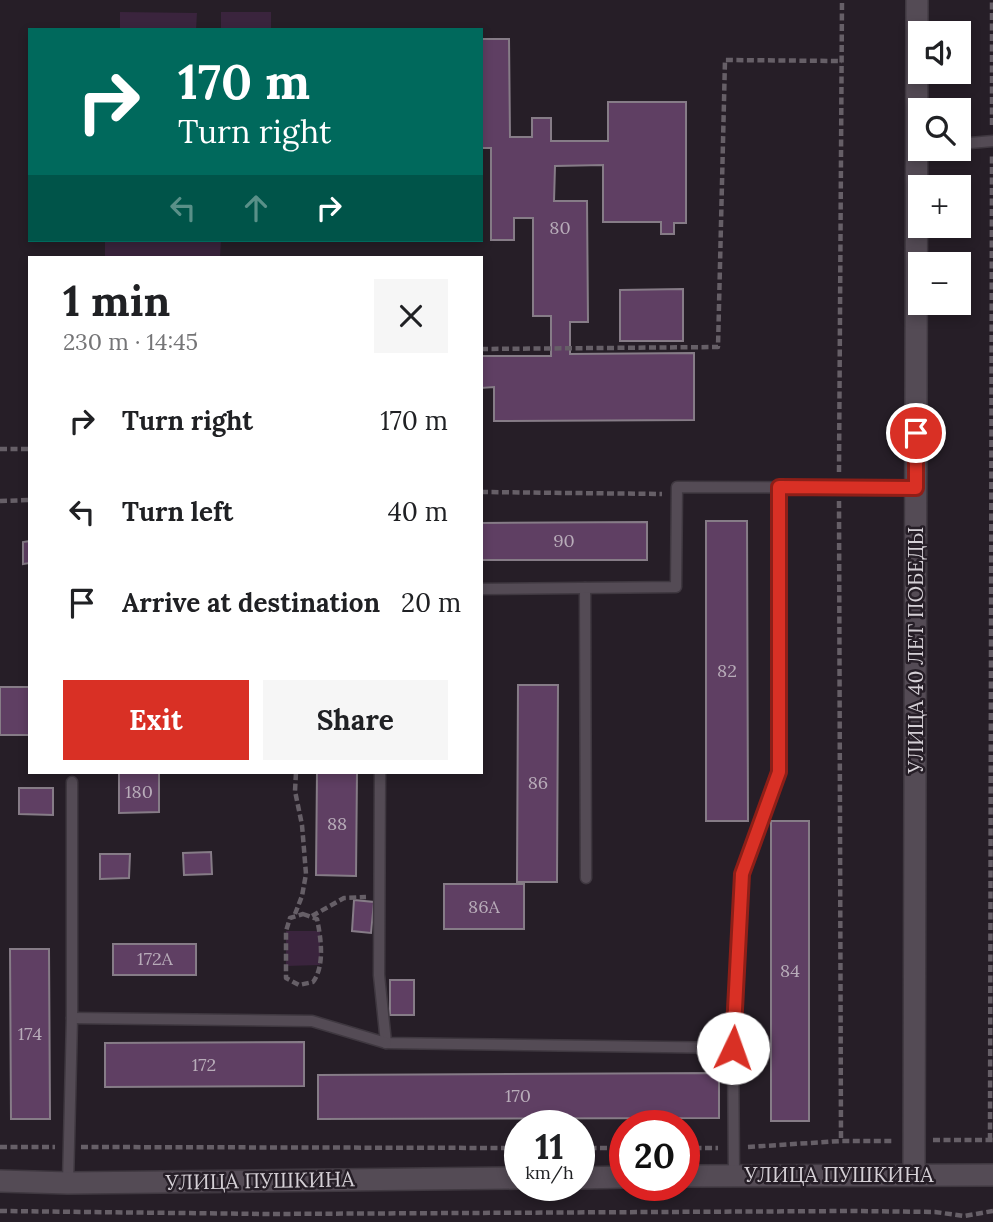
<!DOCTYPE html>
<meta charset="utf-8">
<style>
body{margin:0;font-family:Lora,serif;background:#f6f6f6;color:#202124;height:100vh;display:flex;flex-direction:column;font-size:26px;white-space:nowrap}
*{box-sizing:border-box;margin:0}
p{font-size:23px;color:#757577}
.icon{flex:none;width:38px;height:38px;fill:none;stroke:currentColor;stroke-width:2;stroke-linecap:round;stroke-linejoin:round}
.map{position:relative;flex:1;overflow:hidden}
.panel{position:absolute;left:28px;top:256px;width:455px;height:518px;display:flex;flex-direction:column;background:#fff;border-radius:0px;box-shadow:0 4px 10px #0003}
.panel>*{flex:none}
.hud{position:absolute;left:28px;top:28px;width:455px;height:214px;border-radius:0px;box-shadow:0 4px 10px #0003;background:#00695c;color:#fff;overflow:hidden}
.tools{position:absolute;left:908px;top:21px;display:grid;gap:14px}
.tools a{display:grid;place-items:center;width:63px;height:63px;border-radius:0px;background:#fff;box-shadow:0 4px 10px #0003;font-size:35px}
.speed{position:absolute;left:504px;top:1110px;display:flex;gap:14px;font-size:35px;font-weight:700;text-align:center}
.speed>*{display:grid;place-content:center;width:91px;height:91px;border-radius:50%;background:#fff;box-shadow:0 4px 10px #0003;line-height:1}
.speed small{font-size:18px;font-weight:400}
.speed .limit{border:10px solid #d22;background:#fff;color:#111}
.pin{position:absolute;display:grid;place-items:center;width:60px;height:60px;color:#fff;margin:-30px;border:4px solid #fff;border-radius:50%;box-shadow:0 2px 7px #0007}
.me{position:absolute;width:77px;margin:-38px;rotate:3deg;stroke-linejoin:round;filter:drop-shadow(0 0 5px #0008)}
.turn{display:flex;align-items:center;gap:24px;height:147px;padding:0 35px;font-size:32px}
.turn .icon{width:91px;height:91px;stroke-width:2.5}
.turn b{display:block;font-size:49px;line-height:60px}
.lanes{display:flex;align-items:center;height:66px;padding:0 35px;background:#0003;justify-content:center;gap:35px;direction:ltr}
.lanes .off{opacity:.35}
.round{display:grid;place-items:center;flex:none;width:74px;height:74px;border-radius:0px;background:#f6f6f6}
.summary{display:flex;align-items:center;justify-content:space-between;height:119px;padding:0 35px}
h1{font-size:42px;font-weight:700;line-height:52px}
.action{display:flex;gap:14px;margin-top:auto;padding:14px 35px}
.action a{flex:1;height:80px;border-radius:0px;background:#d93025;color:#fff;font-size:28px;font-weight:700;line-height:80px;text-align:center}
.action a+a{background:#f6f6f6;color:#202124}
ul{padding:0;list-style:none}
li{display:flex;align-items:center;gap:21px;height:91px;padding:0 35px}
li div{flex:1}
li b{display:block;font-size:26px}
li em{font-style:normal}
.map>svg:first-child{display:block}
.green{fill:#3a243d}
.building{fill:#5f3f63;stroke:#867c87;stroke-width:2}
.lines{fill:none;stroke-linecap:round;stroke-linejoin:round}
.lane-casing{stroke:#3f3840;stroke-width:13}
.street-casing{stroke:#3f3840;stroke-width:24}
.secondary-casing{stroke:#3f3840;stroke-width:24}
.path{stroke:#665f67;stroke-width:4.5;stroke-dasharray:7 3.5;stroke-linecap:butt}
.lane{stroke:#544b55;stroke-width:10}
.street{stroke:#544b55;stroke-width:21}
.secondary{stroke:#544b55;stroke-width:21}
.route-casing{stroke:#8d1f18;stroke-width:18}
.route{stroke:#d93025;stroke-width:12}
.labels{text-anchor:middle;stroke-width:5;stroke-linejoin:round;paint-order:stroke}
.number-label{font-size:18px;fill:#b8acb9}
.street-label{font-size:21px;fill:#d5d0d6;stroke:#261e27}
</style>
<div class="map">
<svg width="993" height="1222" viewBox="0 0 993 1222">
<rect width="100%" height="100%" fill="#261e27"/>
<g class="green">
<path d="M120 12 197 13 196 30H120Z"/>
<rect x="221" y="12" width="50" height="18"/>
<path d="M105 240H221L220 257H105Z"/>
<path d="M286 931H320V965L286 966Z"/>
</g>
<g class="building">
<path d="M481 39H509L510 137H532V118H551V141H608V102H686V223H674V234H661V222H603V165L555 166 554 201H587L588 322H570V354L694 353V420L494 421V387L481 388V356H551V316H533V218H514V240H491V148H481Z"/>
<path d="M683 289V341H620V290Z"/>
<path d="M706 521H747L748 821H706Z"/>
<path d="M647 522V560H481V523Z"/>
<path d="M30 541V563L23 564V542Z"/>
<path d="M518 685H558L557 882H517Z"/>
<rect x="0" y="687" width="30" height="48"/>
<path d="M119 772H159V812L119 813Z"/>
<path d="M317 772H357L356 876 316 875Z"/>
<path d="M19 788H53V815L19 814Z"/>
<rect x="771" y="821" width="38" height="300"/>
<path d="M211 852 212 874 184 875 183 853Z"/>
<path d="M100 854H130L129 878 100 879Z"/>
<rect x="444" y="884" width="80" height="45"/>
<path d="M354 900 374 902 371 933 352 931Z"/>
<rect x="113" y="944" width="83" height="31"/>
<path d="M10 949H49L50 1119H11Z"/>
<rect x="390" y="980" width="24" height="35"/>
<path d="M304 1042V1086L105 1087V1043Z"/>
<path d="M719 1073V1118L318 1119V1075Z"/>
</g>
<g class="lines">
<defs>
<g id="lane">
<path d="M959 144 993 141"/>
<path d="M585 588 586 878"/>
<path d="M481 589 676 587 677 487 916 488"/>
<path d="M380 772 379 975 386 1043 733 1048"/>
<path d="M72 1018 312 1021 386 1043"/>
<path d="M734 1176 733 1048 742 874 779 772V487"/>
<path d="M68 1183 72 1018V782"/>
</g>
<path id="street" d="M914 1174 917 0"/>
<g id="secondary">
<path d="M684 1176 993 1175"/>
<path d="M579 1178 625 1177"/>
<path d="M0 1181 68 1183 520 1178"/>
</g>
</defs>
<use href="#lane" class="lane-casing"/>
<use href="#street" class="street-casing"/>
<use href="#secondary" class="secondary-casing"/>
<g class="path">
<path d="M992 125V0"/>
<path d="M481 349 718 347 725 60 842 61"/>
<path d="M0 449H30"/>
<path d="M839 472 842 0"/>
<path d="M481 492 662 494"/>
<path d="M0 501 30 500"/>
<path d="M839 501 841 1141"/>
<path d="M295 914 302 896 306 874 302 825 295 791 296 772"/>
<path d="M303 914 317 919C321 938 325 966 313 982L299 985 286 978V931L290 918Z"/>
<path d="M312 916 344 898 366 897"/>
<path d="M933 1140H993"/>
<path d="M990 1140 992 155"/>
<path d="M0 1147H55"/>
<path d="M81 1147 520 1148"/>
<path d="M748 1147 841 1141H893"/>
<path d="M579 1148H625"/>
<path d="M684 1148H718"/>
<path d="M0 1211 267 1214 853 1211 935 1212 964 1216 993 1211"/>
</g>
<use href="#lane" class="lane"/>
<use href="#street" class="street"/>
<use href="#secondary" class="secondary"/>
</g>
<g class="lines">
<defs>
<path id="route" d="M733 1048 742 874 779 772V487L916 488V433"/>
</defs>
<use href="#route" class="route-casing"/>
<use href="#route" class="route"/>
</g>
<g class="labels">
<g class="number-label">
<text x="560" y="234">80</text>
<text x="564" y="547">90</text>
<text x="727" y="677">82</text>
<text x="538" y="789">86</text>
<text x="139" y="798">180</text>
<text x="337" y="830">88</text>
<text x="484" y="913">86А</text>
<text x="155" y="965">172А</text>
<text x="790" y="977">84</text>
<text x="30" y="1040">174</text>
<text x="204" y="1071">172</text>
<text x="518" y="1102">170</text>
</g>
<g class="street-label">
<text transform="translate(916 650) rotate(-90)" y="7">УЛИЦА 40 ЛЕТ ПОБЕДЫ</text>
<text x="839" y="1182">УЛИЦА ПУШКИНА</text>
<text transform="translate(260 1181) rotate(-1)" y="7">УЛИЦА ПУШКИНА</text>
</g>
</g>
</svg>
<div class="tools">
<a><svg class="icon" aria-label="sound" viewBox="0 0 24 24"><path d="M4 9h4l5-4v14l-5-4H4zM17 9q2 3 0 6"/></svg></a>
<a><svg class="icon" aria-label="search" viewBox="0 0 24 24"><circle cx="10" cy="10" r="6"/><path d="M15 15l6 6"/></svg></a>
<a>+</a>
<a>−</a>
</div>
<div class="speed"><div>11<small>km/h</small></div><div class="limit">20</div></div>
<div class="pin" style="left:916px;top:433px;background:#d93025"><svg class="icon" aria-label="arrive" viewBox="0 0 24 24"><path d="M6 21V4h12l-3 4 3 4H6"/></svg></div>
<svg class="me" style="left:733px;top:1048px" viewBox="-20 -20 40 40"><circle r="19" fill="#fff"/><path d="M0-13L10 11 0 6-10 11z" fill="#d93025"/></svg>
<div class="hud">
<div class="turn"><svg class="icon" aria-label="right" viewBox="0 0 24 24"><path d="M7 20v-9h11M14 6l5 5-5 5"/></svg><div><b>170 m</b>Turn right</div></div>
<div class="lanes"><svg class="icon off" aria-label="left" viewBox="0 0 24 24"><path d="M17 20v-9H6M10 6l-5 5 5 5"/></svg><svg class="icon off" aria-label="ahead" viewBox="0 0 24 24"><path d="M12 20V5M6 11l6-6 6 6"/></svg><svg class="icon" aria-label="right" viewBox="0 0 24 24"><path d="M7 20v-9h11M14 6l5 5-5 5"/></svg></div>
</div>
<section class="panel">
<div class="summary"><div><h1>1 min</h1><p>230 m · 14:45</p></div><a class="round"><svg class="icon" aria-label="close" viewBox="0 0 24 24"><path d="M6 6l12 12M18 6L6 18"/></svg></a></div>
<ul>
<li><svg class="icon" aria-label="right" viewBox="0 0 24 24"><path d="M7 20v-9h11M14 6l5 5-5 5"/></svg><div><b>Turn right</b></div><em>170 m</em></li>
<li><svg class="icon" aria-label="left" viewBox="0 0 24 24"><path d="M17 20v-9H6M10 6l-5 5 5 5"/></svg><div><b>Turn left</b></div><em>40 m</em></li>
<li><svg class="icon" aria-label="arrive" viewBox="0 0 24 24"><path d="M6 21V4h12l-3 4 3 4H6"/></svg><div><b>Arrive at destination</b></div><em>20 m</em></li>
</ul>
<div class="action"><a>Exit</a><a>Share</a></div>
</section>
</div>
